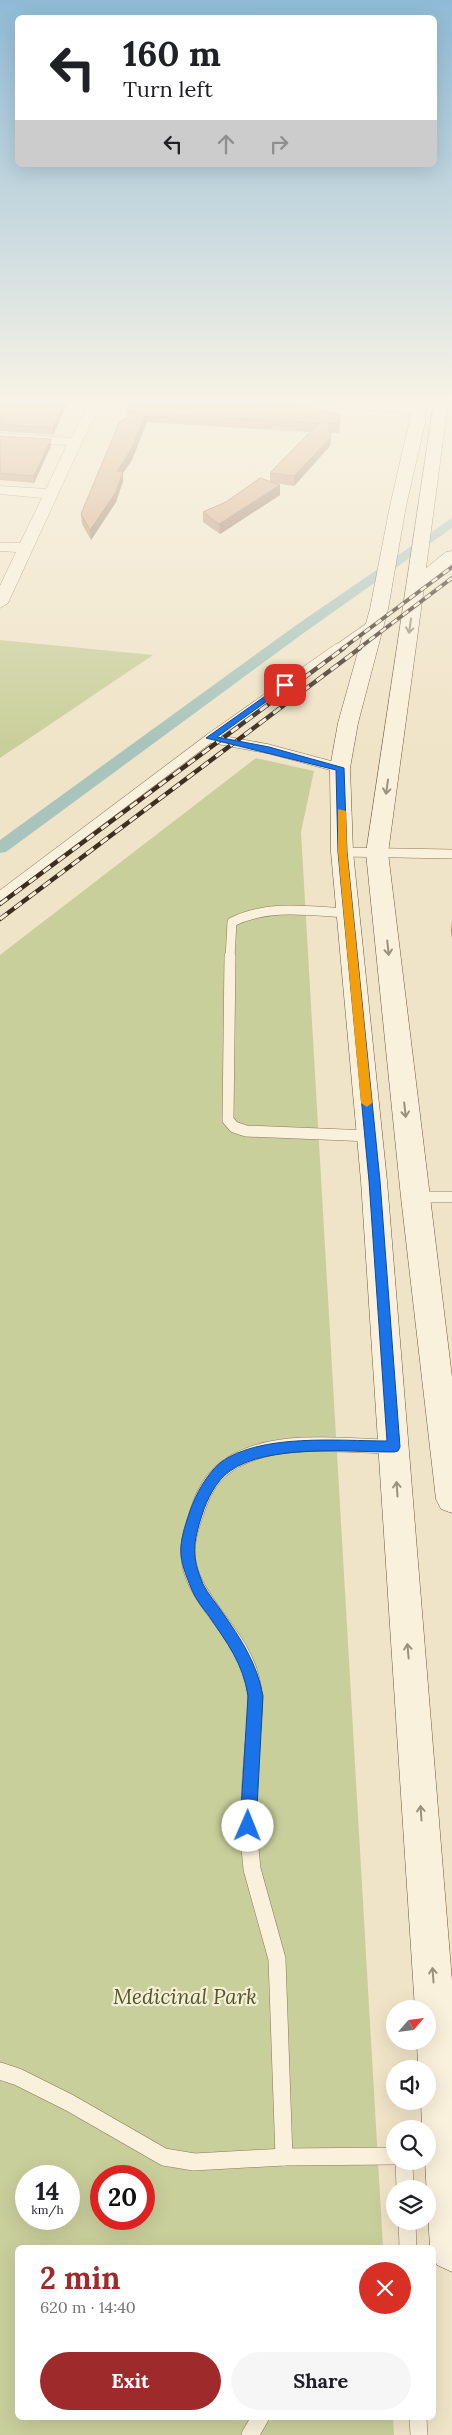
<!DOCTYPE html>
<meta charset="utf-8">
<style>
body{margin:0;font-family:Lora,serif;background:#f6f6f6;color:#202124;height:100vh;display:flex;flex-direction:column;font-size:19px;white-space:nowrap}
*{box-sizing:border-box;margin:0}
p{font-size:16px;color:#757577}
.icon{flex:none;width:28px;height:28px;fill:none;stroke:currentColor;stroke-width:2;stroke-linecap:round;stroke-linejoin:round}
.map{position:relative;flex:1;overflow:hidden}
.side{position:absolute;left:15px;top:2245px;width:421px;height:175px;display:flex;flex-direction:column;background:#fff;border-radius:8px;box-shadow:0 5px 20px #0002}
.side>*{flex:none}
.banner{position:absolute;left:15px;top:15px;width:422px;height:152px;border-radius:8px;box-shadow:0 5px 20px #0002;background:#fff;color:#202124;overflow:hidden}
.needle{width:32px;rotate:62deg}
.fabs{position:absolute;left:386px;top:2000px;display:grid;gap:10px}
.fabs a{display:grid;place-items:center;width:50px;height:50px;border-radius:50%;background:#fff;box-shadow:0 5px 20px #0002;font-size:25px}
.speed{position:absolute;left:15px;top:2165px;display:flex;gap:10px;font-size:25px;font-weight:700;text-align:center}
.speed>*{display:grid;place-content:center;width:65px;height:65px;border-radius:50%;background:#fff;box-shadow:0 5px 20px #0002;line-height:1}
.speed small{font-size:12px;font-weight:400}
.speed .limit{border:8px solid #d22;background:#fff;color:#111}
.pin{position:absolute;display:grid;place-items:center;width:42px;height:42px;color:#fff;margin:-21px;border-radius:10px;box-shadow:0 2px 8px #0006}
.me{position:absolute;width:55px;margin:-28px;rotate:1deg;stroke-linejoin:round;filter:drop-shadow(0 0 4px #0008)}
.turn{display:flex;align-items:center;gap:18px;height:105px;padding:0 25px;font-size:22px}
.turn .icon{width:65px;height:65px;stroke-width:2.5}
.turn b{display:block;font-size:35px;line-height:42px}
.lanes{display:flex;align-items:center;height:48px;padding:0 25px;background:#0003;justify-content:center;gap:25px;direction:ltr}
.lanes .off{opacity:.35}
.round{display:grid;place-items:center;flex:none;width:52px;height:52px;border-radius:26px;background:#f6f6f6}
.summary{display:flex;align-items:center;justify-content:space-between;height:85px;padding:0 25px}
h1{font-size:30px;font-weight:800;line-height:38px;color:#9e2a2b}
.button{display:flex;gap:10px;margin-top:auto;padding:10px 25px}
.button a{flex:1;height:58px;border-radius:30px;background:#9e2a2b;color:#fff;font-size:20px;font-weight:800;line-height:58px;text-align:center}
.button a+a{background:#f6f6f6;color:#202124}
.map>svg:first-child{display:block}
.green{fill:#c9cf9b;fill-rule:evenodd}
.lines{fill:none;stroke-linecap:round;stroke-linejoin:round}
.canal{fill:#a9c4bc;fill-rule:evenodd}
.lane-far4-casing{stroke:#8d765c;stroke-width:8}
.lane-far3-casing{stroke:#8d765c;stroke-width:10}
.lane-far2-casing{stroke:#8d765c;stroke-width:12}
.lane-far1-casing{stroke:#8d765c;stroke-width:15}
.lane-casing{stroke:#8d765c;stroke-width:18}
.street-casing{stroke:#8d765c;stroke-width:1}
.secondary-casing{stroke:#6f573f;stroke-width:1}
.lane-far4{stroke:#faf1dc;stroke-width:7}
.lane-far3{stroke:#faf1dc;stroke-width:9}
.lane-far2{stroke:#faf1dc;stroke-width:11}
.lane-far1{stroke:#faf1dc;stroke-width:14}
.lane{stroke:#faf1dc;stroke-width:17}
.street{fill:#faf1dc;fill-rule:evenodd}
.secondary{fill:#faf1dc;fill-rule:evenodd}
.rail-far1-casing{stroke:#3d2e20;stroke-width:4}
.rail-casing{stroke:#3d2e20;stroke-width:4.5}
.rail-far1{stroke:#f7eed8;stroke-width:2.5;stroke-dasharray:7;stroke-linecap:butt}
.rail{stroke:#f7eed8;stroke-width:3;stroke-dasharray:9;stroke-linecap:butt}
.wall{fill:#b2896c}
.shaded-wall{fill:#916f58}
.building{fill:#cf9f7d;stroke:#916f58}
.oneway{stroke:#9c907e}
.route{fill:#1a73e8;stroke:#114b97}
.slow{fill:#f59e0b}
.labels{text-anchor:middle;stroke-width:4.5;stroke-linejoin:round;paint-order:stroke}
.near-park-label{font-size:21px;font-style:italic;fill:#4d5a26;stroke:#f7eed8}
</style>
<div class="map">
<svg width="452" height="2435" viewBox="0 0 452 2435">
<rect width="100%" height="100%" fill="#f0e4c8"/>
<g class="green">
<path d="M0 640 153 655 0 758Z"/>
<path d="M256 758 314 771 301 832 383 2247 18 2248V2418H393L394 2435H0V955ZM26 2176H69V2219H26ZM101 2176H144V2219H101Z"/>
</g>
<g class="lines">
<path class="canal" d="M452 518V528L305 632 6 852 0 853V840L295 626Z"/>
<defs>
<path id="lane-far4" d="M336 649 376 621"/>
<g id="lane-far3">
<path d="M210 738 338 648"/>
<path d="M342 852 452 854"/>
<path d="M0 896 210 738 269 749 340 768"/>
<path d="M230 958 232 922C268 904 309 911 348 913"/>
</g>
<g id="lane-far2">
<path d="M230 956 228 1120 234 1127 246 1131 370 1136"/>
<path d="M416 1197H452"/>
</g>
<path id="lane-far1" d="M248 1829C247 1801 250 1773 252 1746 254 1724 258 1699 252 1678 243 1639 208 1613 193 1577 184 1554 188 1537 196 1515 201 1499 207 1484 220 1472 261 1434 341 1445 392 1447"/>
<g id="lane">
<path d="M248 1828 252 1869 277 1959 284 2157"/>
<path d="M0 2071 18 2077 70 2103 164 2157 194 2162 284 2157 395 2156"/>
<path d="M404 2161 405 2189"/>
<path d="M407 2221 408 2248"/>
<path d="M418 2418 419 2435"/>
<path d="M250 2435 260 2418"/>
</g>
<g id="street">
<path d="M90 402H102L82 442 8 603 0 608V586L16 552 0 551V543H20L42 498 0 494V486L46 489 67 445 0 441V433L71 438Z"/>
<path d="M302 402H365L417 405 424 409 417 413 308 406Z"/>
</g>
<g id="secondary">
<path d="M411 402H425V423L406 506 388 609 358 723 350 768 353 852 387 1181 452 1981V2272L437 2265 434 2258V2248H430L425 2161H428V2129H422L421 2101H428V2069H418L417 2041H428V2009H415L361 1181 331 852 330 768 338 723 370 609 390 506 409 423Z"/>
<path d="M434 402H448L426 568 446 552 452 551V565L424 587 388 853 452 1377V1513L441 1509 436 1499 401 1197 366 853Z"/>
</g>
</defs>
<use href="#lane-far4" class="lane-far4-casing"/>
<use href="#lane-far3" class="lane-far3-casing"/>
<use href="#lane-far2" class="lane-far2-casing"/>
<use href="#lane-far1" class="lane-far1-casing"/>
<use href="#lane" class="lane-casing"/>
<use href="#street" class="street-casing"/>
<use href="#secondary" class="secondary-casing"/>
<use href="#lane-far4" class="lane-far4"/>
<use href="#lane-far3" class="lane-far3"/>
<use href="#lane-far2" class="lane-far2"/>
<use href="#lane-far1" class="lane-far1"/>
<use href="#lane" class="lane"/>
<use href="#street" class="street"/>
<use href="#secondary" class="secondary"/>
<defs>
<g id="rail-far1">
<path d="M342 649 452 567"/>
<path d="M358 649 452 578"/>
</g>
<g id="rail">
<path d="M0 904 344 648"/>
<path d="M0 919 360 648"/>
</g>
</defs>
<use href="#rail-far1" class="rail-far1-casing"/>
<use href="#rail" class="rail-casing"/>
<use href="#rail-far1" class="rail-far1"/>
<use href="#rail" class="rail"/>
</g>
<g class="wall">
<path d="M0 402H66V406L53 435 0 431Z"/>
<path d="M126 404 340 415V424L339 433H330V446L294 486 274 483 280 485V495L220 534 203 522V512L270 482V473L310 432 147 422 132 460 123 473V481L116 502 91 540 82 524 81 514 127 418Z"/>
<path d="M0 436 51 446 34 483 0 480Z"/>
<path d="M452 921V938L451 931Z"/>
</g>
<g class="shaded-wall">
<path d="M65 402H66V406L53 435V428Z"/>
<path d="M146 413 147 422 132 460 123 473V481L116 502 91 540 90 530 117 471Z"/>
<path d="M331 437 330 446 294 486V476Z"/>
<path d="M51 439V446L34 483V476Z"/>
<path d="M280 485V495L220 534 219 524Z"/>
</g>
<g class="building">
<path d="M0 402H65L53 428 0 424Z"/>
<path d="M143 402H282L340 415 339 424 328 423 331 437 294 476 270 473 319 423 146 413 131 450 117 471 123 472 116 492 90 530 81 514 119 423 135 412 127 411 126 404Z"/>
<path d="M0 436 51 439 34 476 0 473Z"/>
<path d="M260 478 280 485 219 524 203 512 226 502Z"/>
</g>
<defs><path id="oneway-shaft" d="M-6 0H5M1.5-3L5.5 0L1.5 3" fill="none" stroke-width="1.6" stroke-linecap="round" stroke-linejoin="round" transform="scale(1.25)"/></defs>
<g class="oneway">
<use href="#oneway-shaft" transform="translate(410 626) rotate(98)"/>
<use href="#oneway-shaft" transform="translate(387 787) rotate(98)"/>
<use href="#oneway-shaft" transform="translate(388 948) rotate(84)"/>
<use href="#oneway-shaft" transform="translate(405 1110) rotate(84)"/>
<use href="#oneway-shaft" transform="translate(397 1489) rotate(-94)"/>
<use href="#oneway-shaft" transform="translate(408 1651) rotate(-95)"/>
<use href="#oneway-shaft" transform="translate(421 1813) rotate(-94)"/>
<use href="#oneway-shaft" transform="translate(433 1975) rotate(-94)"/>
</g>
<linearGradient id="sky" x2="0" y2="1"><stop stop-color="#8fbad6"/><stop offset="0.54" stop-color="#f8f3e6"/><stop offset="1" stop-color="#f8f3e6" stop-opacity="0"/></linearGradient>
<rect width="452" height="743" fill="url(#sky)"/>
<path class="route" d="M285 682 289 685 288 686 217 737 269 747 344 768 347 852 380 1181 400 1447 398 1451 394 1452C348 1452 268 1444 230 1471 216 1481 207 1499 202 1515 193 1543 191 1556 203 1584 208 1594 216 1603 222 1612 241 1639 257 1663 263 1696L256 1826 253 1832 248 1834 243 1832 240 1826 248 1696C243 1663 227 1643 209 1616 203 1608 196 1600 192 1590 177 1555 178 1547 190 1511 196 1494 206 1475 220 1463 259 1433 340 1441 387 1441L369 1181 338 852 336 770 206 738Z"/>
<path class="slow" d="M338 809 346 811 347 852 372 1103 367 1107 361 1103 338 852Z"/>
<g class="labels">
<g class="near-park-label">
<text x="185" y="2004">Medicinal Park</text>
</g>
</g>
</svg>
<div class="fabs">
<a><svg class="needle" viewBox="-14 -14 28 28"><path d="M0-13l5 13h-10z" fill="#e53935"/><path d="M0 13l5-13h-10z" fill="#757577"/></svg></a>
<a><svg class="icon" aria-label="sound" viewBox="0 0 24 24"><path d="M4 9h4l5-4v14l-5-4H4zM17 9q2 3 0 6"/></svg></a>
<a><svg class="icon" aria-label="search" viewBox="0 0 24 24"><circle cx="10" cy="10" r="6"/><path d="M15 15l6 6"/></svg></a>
<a><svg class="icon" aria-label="layers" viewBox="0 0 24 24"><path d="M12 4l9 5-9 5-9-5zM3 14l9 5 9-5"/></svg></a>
</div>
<div class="speed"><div>14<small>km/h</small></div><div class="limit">20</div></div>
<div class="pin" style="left:285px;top:685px;background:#d93025"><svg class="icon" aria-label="arrive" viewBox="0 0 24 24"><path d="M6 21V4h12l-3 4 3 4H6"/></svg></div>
<svg class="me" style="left:248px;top:1826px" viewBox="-20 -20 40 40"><circle r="19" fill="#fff"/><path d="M0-13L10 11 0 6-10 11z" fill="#1a73e8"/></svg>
<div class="banner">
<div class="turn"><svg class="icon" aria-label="left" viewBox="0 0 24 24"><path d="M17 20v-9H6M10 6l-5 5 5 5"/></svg><div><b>160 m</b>Turn left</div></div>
<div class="lanes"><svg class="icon" aria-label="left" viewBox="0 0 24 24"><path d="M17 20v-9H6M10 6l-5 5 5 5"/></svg><svg class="icon off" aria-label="ahead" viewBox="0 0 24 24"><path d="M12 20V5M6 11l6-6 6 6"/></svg><svg class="icon off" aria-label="right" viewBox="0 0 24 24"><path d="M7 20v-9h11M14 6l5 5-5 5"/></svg></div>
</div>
<section class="side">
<div class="summary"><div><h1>2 min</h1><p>620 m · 14:40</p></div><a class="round" style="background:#d93025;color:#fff"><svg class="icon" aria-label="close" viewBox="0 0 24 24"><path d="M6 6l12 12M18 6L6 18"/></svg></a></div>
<div class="button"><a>Exit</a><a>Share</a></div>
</section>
</div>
